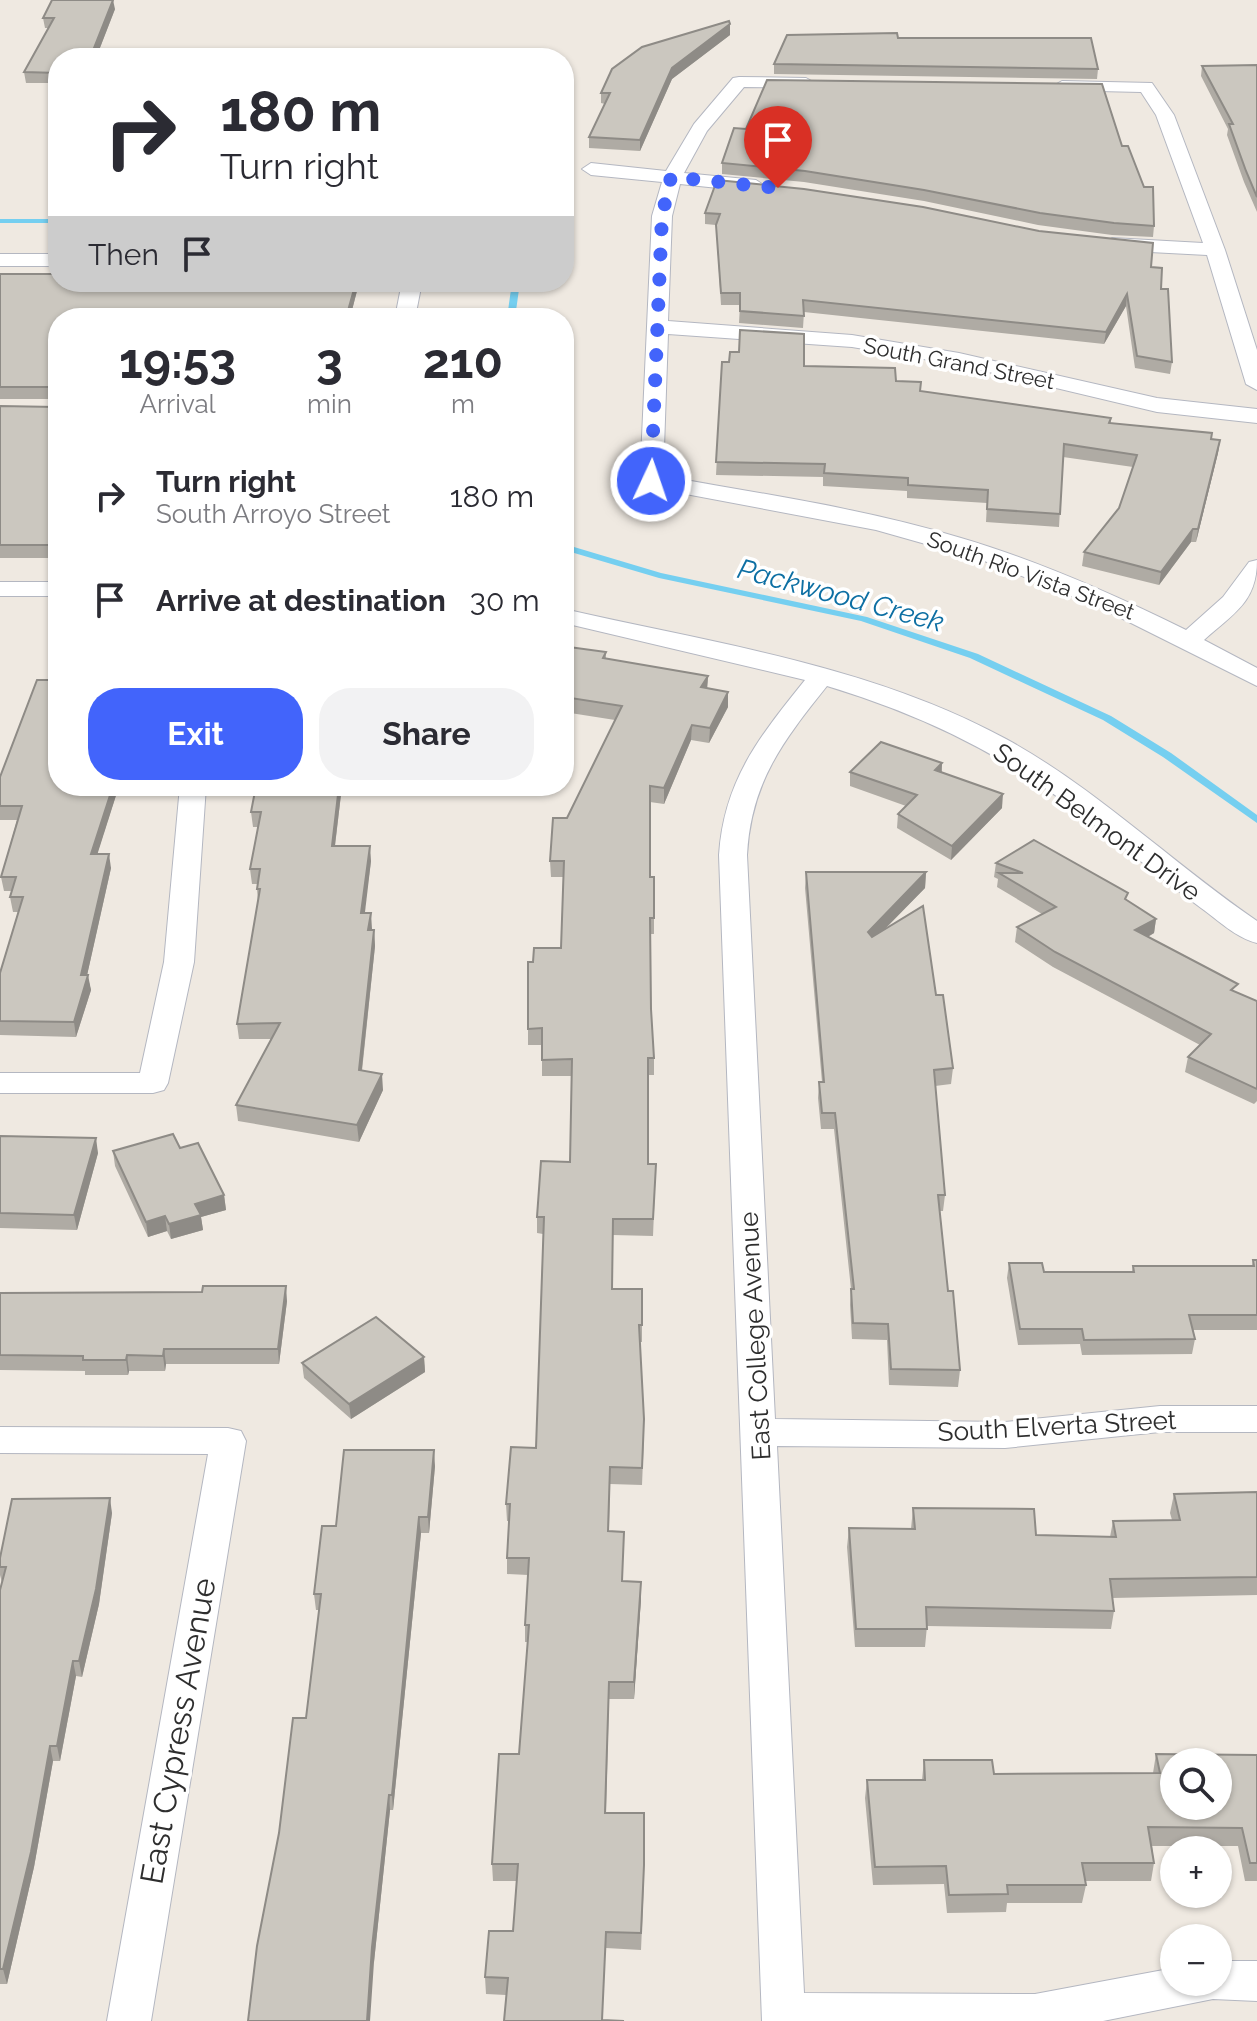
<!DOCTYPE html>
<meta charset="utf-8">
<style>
body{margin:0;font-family:Raleway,sans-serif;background:#f2f2f3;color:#2b2b33;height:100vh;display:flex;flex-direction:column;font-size:30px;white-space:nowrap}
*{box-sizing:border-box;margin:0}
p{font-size:26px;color:#7c7c81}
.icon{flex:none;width:44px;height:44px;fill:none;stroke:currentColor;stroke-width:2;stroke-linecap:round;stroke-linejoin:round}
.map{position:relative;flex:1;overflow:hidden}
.side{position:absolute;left:48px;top:308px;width:526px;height:488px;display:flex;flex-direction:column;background:#fff;border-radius:32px;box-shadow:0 2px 6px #0004}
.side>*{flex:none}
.hud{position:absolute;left:48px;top:48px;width:526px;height:244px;border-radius:32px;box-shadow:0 2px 6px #0004;background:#fff;color:#2b2b33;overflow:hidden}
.tools{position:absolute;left:1160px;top:1748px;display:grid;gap:16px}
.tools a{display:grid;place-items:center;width:72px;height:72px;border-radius:50%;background:#fff;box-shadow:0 2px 6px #0004;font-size:40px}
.pin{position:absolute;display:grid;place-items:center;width:68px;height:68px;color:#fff;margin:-82px -34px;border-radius:50% 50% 50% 0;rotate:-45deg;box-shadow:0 0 8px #0007}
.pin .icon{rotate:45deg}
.me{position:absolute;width:88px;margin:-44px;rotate:3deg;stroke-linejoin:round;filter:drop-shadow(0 0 6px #0008)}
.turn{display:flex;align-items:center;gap:28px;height:168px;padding:0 40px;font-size:36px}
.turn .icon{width:104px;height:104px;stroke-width:2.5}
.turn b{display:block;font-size:56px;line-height:68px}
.then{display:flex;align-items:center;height:76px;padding:0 40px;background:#0003;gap:16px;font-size:30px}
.eta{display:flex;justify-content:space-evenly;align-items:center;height:136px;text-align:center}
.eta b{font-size:48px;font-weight:700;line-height:56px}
.primary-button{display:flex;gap:16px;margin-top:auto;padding:16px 40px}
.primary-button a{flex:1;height:92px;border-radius:32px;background:#4264fb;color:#fff;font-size:32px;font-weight:700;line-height:92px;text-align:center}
.primary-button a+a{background:#f2f2f3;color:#2b2b33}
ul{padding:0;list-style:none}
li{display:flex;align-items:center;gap:24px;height:104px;padding:0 40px}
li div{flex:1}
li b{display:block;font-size:30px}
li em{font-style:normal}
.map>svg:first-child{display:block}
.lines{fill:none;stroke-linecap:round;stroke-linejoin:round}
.stream{fill:#75cff0;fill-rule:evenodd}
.minor-casing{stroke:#b4b7c1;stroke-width:2}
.minor{fill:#fff;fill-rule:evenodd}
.wall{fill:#afaba4}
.shaded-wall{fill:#8e8b86}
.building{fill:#cbc7bf;stroke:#8e8b86;stroke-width:2;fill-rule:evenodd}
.route{stroke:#4264fb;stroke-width:14;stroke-dasharray:0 25.2}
.labels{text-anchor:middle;stroke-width:7;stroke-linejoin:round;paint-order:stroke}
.far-street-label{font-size:22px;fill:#2e2e2e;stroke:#fff}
.street-label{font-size:26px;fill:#2e2e2e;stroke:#fff}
.water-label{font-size:28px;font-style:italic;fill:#0d6fa3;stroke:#fff}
.near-street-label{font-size:32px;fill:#2e2e2e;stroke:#fff}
</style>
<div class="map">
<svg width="1257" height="2021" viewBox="0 0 1257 2021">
<rect width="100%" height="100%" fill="#efe9e1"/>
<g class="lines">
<g class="stream">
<rect x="0" y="219" width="58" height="4"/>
<path d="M512 282H520L515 318H507Z"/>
<path d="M564 544 661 573 867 617 978 654 1111 716 1171 753 1257 815V823L1163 757 1103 720 970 658 861 621 659 578 564 550Z"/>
</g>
<defs>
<g id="minor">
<path d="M739 77 806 78 815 83 806 88 744 87 707 131 684 173 756 180 765 186 756 192 680 184 672 216 668 321 852 335 959 353 1157 398 1257 409V423L1157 412 959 365 852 347 668 334 663 476C762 494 863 508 961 538 1039 561 1113 594 1186 630L1223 597 1249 562 1257 560C1257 602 1234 613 1204 640L1257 668V686L1099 607 982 560 876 530 643 486 640 481 652 216 662 182 591 175 582 169 591 163 666 171 694 124 733 78Z"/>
<path d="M1062 81 1152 83 1174 115 1225 250 1257 350V390L1246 384 1207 255 1112 250 1102 244 1112 238 1203 243 1156 115 1141 92 1056 90 1053 86Z"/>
<rect x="0" y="254" width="58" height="12"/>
<path d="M402 282H422L415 318H395Z"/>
<rect x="0" y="582" width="58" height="14"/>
<path d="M564 609C712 643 871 665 1006 739 1096 788 1172 863 1257 921V943C1236 938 1218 920 1201 908 1155 874 1112 837 1066 803 991 748 916 713 827 686 783 741 751 782 747 855L775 1419 1005 1422 1160 1406H1257V1432H1160L1005 1448 777 1446 804 1993 1035 1994 1174 1968V1982H1218V1961H1257V2001L1213 1999 1103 2021H762L719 855C724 780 760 736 805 680L564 623Z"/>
<path d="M180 786H206L194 962 168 1083 164 1090 153 1093H0V1073H140L164 962Z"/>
<path d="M0 1427 228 1428 241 1431 246 1441 151 2021H107L208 1454 0 1453Z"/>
</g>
</defs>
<use href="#minor" class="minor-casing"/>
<use href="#minor" class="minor"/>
</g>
<g class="wall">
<path d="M115 9 96 58H58V83H26L24 72 49 28H45L43 18Z"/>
<path d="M730 24V35L672 79 640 151 589 148V137L605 104 601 103V93Z"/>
<path d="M898 38 1098 69 1097 79 774 74V64Z"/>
<path d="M1257 65V212L1244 182 1227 135 1228 129 1201 76 1202 66Z"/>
<path d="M1122 146 1154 226 1153 237 1112 235 1038 225 924 201 804 182 722 174V163Z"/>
<path d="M717 180 1151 267 1161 289 1172 362 1170 374 1135 368 1126 306 1104 344 804 312 803 328 739 323 740 305H721L716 225 705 224V213Z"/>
<path d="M0 274 359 283 350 318H58V399H0Z"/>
<path d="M722 362 804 366 896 381 920 391 1111 418V423L1220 440 1218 453 1196 542H1191L1159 585 1082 566 1084 552 1119 508 1133 467 1063 457 1059 527 986 522 987 503 907 498V491L823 486V477L716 475Z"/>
<path d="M58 405V558H0V406L56 407Z"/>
<path d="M606 652V659L708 676 707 688 728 692V707L709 743 691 740 664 804 650 802V877L654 918V934H650L651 1009 654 1058V1075H648V1164H656L653 1236 613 1235 612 1289H642V1342H640L644 1436 642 1485 610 1484 609 1531 624 1532 622 1581 641 1582V1599L634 1699H609L606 1813 644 1882 641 1950 606 1948 504 2021 506 1995 486 1994 485 1977 513 1931 517 1881H493L492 1864 519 1754 528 1642H525V1625L528 1575 507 1574V1558L509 1521H507L506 1504 536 1448 543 1234 537 1233V1217L570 1162 572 1076H542V1045H528V1029L533 962 561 948 563 877H551L550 861 567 818 615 720 564 712V655Z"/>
<path d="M942 763V772L1002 808 951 860 897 828 898 814 906 806 850 786V772Z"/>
<path d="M0 777 119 786 97 854 111 868 87 975 91 990 76 1037 0 1035V973L18 912H13L10 897 12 891H4L1 877 17 820H0Z"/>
<path d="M342 786 335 846 371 861 364 913 372 930H374L375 946 362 1071 383 1090 359 1142 238 1121 236 1105 271 1039H239L237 1024 258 902 257 889 258 884H252L250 869 258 827H253L251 812Z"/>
<path d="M996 863 1127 900 1156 919 1154 933 1148 937 1236 992 1257 1001V1101L1254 1104 1185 1072 1188 1057 1200 1045 1053 967 1015 942 1017 927 1042 914 997 887 998 879 994 877Z"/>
<path d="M806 872H926L925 888 885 929 936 995 953 1068 951 1084 935 1086 945 1195 943 1211H940L948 1291 960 1370 958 1387 889 1385 887 1340 852 1339 850 1305 851 1289 834 1129H821L818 1098 819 1082H822L805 888Z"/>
<path d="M0 1136 98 1153 77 1230 0 1228Z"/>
<path d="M180 1148 224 1195 226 1210 201 1217 203 1230 171 1239 167 1231 148 1237 115 1166 113 1151Z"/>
<path d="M1253 1260H1257V1330H1193L1195 1339 1192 1354 1082 1355 1080 1344 1018 1345 1007 1278 1009 1263 1044 1272H1132L1133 1266H1252Z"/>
<path d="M0 1293 287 1301 279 1364H166L165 1371H129L128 1375H85V1371L0 1370Z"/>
<path d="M424 1357 425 1372 351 1419 304 1378 302 1363Z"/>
<path d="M435 1466 429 1533H421L393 1810H390L374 1962 306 1718 319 1610H316L314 1594 336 1526Z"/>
<path d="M1257 1492V1595L1112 1598 1114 1611 1111 1629 927 1626 925 1647H855L847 1547 849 1528 911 1529 913 1508 1036 1535 1110 1537 1113 1521 1172 1520 1170 1513 1174 1494Z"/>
<path d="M112 1513 99 1604 82 1677 76 1676 60 1761H53L34 1867 7 1984H0V1589L2 1583 0 1575V1558Z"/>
<path d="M1156 1754 1257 1755V1881H1245L1238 1846H1152L1154 1863 1151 1881H1085L1086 1885 1082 1903H1007L1006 1912 947 1913 944 1884 873 1885 865 1798 867 1780H922L924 1760 994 1774 1153 1773Z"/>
</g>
<g class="shaded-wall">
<path d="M113 0 115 9 96 58H90Z"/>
<path d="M730 24V35L672 79 640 151V140L672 68Z"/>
<path d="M356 282H359V283L350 318H346Z"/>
<path d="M1127 294 1126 306 1104 344 1106 332Z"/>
<path d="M1220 440 1218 453 1196 542 1198 529Z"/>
<path d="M1193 529 1191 542 1159 585 1161 572Z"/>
<path d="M708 676 707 691 701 687Z"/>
<path d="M728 692V707L709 743 710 728Z"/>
<path d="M692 725 691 740 664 804V788Z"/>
<path d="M942 763 941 777 935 770Z"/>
<path d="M113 786H119L93 868 91 854Z"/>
<path d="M339 786H342L333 861 332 846Z"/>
<path d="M1003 794 1002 808 951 860 952 846Z"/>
<path d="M370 846 371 861 363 929 361 913Z"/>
<path d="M109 854 111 868 84 989 81 975Z"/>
<path d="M926 872 925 888 867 947 868 932Z"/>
<path d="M371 913 372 929 369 946 368 930Z"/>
<path d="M1156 919 1154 933 1133 945 1135 930Z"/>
<path d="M374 930 375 946 360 1086 359 1070Z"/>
<path d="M88 975 91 990 76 1037 74 1022Z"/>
<path d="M382 1074 383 1090 359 1142 357 1125Z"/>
<path d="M96 1138 98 1153 77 1230 74 1215Z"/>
<path d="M224 1195 226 1210 201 1217 203 1230 171 1239 169 1224 195 1204Z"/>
<path d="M165 1216 167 1231 148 1237 146 1222Z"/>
<path d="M286 1286 287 1301 279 1364 278 1349Z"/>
<path d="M164 1349 166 1364 165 1371 163 1356Z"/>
<path d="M127 1355 129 1371 128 1375 126 1360Z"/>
<path d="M424 1357 425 1372 351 1419 349 1404Z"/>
<path d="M434 1450 435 1466 429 1533 428 1517Z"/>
<path d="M110 1498 112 1513 99 1604 82 1677 79 1661Z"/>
<path d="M419 1517 421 1533 393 1810 392 1795Z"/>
<path d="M641 1582V1599L634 1699V1682Z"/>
<path d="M73 1661 76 1676 60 1761 57 1746Z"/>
<path d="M50 1746 53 1761 34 1867 7 1984 3 1969Z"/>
<path d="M389 1795 390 1810 374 1962 370 2021H367L372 1947Z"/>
</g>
<g class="building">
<path d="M52 0H113L90 58H58V73L24 72 54 18H43Z"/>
<path d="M729 21 730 24 672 68 640 140 589 137 610 93H601L612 69 642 47Z"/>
<path d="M897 33 898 38H1091L1098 69 774 64 787 35Z"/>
<path d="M1257 65V197L1246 171 1229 124H1233L1202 66Z"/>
<path d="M767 80 1102 84 1122 146H1128L1144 187H1153L1154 226 1114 223 1040 213 924 190 805 171 722 163 734 128 746 129Z"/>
<path d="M717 180 804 189 923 207 1039 231 1153 243 1151 267 1162 268 1161 289H1168L1172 362 1137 356 1127 294 1106 332 803 300 804 316 740 311V293H721L716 225 720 214 705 213Z"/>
<path d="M0 274H58V282H356L346 318H58V388L56 387H0Z"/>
<path d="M740 330 804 334V366L895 368 896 381 921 382 920 391 1111 418 1109 423 1212 433 1211 439 1220 440 1198 529H1193L1161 572 1084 552 1119 508 1137 455 1064 444 1060 514 987 509 988 490 908 485V478L824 473 825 464 716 462 722 362H729L730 352H739Z"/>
<path d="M58 405V545H0V406L56 407Z"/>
<path d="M569 647 606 652 603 658 708 676 701 687 728 692 710 728 692 725 664 788 650 786V877H654V918H650L651 1009 654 1058H648V1164H656L653 1219H613L612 1289H642V1325H639L644 1419 642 1468 610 1467 608 1531 624 1532 622 1581 641 1582 634 1682H609L605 1813H644V1865L641 1933 606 1932 602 2020 624 2021H504L508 1978 485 1977 489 1931H513L518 1864H492L499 1754H519L529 1625H525L529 1558H507L510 1504H506L511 1447 536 1448 544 1217H537L541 1161 570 1162 572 1059 542 1060V1028L528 1029V962H533L534 948H561L564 861H550L553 818H567L622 706 564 697V655Z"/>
<path d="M58 662V786H113L91 854H109L81 975H88L74 1022 0 1021V973L23 897H10L16 877H1L22 806H0V777L37 680H51Z"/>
<path d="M881 742 942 763 935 770 1003 794 952 846 898 814 917 795 850 772Z"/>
<path d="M256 786H339L332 846H370L361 913H371L368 930H374L359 1070 382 1074 357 1125 236 1105 280 1023 237 1024 260 889H257L260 869H250L261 812H251Z"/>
<path d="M1034 840 1128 893 1125 899 1156 919 1135 930 1238 984 1231 990 1257 1001V1089L1188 1057 1211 1034 1055 952 1017 927 1056 907 999 873H1023L996 863Z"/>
<path d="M806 872H926L868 932 872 937 923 906 936 995H943L953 1068 934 1070 945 1195H938L948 1291H953L960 1370 891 1369 888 1324 853 1323 851 1289H854L835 1113H822L819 1082H824Z"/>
<path d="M173 1134 180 1148 198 1143 224 1195 195 1204 201 1215 169 1224 165 1216 146 1222 113 1151Z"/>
<path d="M0 1136 96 1138 74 1215 0 1213Z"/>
<path d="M1253 1260H1257V1315H1189L1195 1339 1084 1340 1082 1329H1020L1009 1263H1042L1044 1272H1134L1133 1266H1254Z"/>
<path d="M203 1286H286L278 1349H164L163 1356 127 1355 126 1360H83V1356L0 1355V1293L202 1292Z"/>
<path d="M376 1317 424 1357 349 1404 302 1363Z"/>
<path d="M344 1450H434L428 1517H419L392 1795H389L372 1947 367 2021H248L257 1946 279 1833 293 1718H306L321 1594H314L322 1526H336Z"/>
<path d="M1257 1492V1577L1110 1579 1114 1611 926 1607 927 1629H856L849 1528 915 1529 913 1508 1034 1509 1036 1535 1116 1537 1113 1521 1180 1520 1174 1494Z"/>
<path d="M110 1498 96 1589 79 1661H73L57 1746H50L31 1852 3 1969H0V1590L6 1567H0V1558L12 1499Z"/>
<path d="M1156 1754 1257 1755V1863H1250L1242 1828 1148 1827 1154 1863H1082L1086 1885H1007L1008 1894 949 1895 946 1866 875 1867 867 1780H925L924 1760H992L994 1774 1160 1773ZM1174 1762H1218V1806H1174Z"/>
</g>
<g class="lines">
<path class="route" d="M651 481 662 216 671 177 778 188"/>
</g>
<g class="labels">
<g class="far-street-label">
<text transform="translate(959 363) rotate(11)" y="8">South Grand Street</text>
<text transform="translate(1031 575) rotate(20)" y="8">South Rio Vista Street</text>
</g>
<g class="street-label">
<text transform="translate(1097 822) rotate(36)" y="9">South Belmont Drive</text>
<text transform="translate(755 1336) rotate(-93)" y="9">East College Avenue</text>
<text transform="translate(1057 1426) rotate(-3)" y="9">South Elverta Street</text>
</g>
<g class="water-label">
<text transform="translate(841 595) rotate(15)" y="10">Packwood Creek</text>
</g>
<g class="near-street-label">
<text transform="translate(178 1731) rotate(-80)" y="11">East Cypress Avenue</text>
</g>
</g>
</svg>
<div class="tools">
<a><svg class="icon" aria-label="search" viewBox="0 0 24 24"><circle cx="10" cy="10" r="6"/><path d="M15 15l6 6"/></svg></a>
<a>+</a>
<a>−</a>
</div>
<div class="pin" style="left:778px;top:188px;background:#d93025"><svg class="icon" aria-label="arrive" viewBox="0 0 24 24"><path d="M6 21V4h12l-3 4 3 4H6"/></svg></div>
<svg class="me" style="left:651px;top:481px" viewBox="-20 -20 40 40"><circle r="17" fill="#4264fb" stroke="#fff" stroke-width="3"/><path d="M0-11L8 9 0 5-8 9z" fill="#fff"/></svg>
<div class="hud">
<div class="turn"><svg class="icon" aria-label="right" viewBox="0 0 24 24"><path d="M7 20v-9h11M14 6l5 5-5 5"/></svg><div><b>180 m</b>Turn right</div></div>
<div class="then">Then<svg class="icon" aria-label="arrive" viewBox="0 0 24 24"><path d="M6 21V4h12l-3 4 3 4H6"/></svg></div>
</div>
<section class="side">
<div class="eta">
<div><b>19:53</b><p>Arrival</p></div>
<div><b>3</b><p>min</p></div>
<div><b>210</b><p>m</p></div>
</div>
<ul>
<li><svg class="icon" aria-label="right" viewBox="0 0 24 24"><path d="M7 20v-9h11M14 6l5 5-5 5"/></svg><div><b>Turn right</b><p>South Arroyo Street</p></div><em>180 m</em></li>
<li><svg class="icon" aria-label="arrive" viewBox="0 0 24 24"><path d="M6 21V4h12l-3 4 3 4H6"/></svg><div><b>Arrive at destination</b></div><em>30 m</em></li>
</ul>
<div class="primary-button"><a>Exit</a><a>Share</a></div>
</section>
</div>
